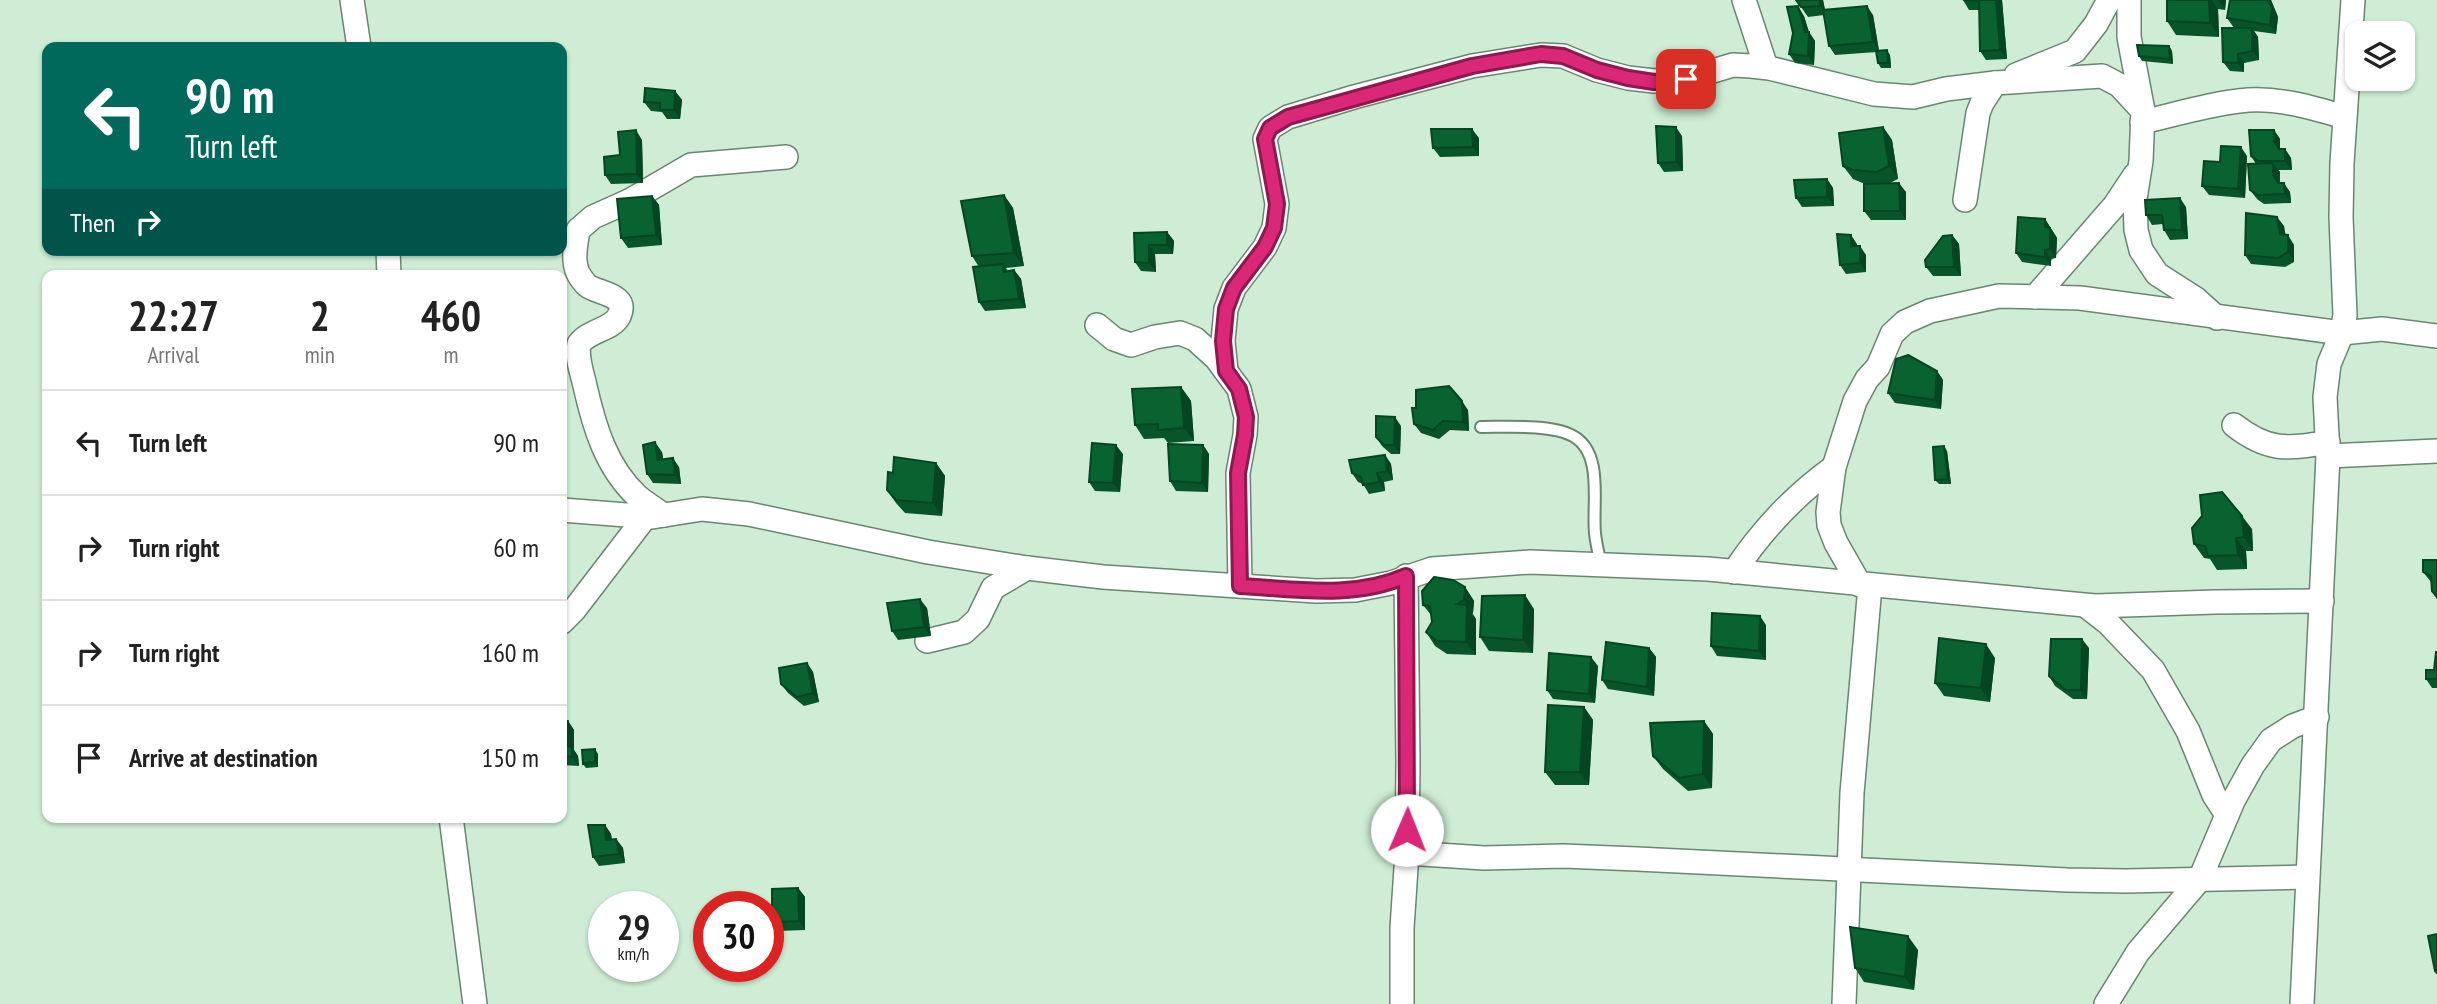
<!DOCTYPE html>
<style>
body{margin:0;font-family:"PT Sans Narrow",sans-serif;background:#f6f6f6;color:#222;height:100vh;display:flex;flex-direction:column;font-size:26px;white-space:nowrap}
*{box-sizing:border-box;margin:0}
p{font-size:23px;color:#767676}
.icon{flex:none;width:38px;height:38px;fill:none;stroke:currentColor;stroke-width:2;stroke-linecap:round;stroke-linejoin:round}
.map{position:relative;flex:1;overflow:hidden}
.drawer{position:absolute;left:42px;top:270px;width:525px;height:553px;display:flex;flex-direction:column;background:#fff;border-radius:14px;box-shadow:0 2px 5px #0004}
.drawer>*{flex:none}
.top-card{position:absolute;left:42px;top:42px;width:525px;height:214px;border-radius:14px;box-shadow:0 2px 5px #0004;background:#00695c;color:#fff;overflow:hidden}
.fabs{position:absolute;left:2345px;top:21px;display:grid;gap:14px}
.fabs a{display:grid;place-items:center;width:70px;height:70px;border-radius:14px;background:#fff;box-shadow:0 2px 5px #0004;font-size:35px}
.speed{position:absolute;left:588px;top:891px;display:flex;gap:14px;font-size:35px;font-weight:700;text-align:center}
.speed>*{display:grid;place-content:center;width:91px;height:91px;border-radius:50%;background:#fff;box-shadow:0 2px 5px #0004;line-height:1}
.speed small{font-size:18px;font-weight:400}
.speed .limit{border:10px solid #d22;background:#fff;color:#111}
.pin{position:absolute;display:grid;place-items:center;width:60px;height:60px;color:#fff;margin:-30px;border-radius:14px;box-shadow:0 4px 10px #0006}
.me{position:absolute;width:77px;margin:-38px;rotate:1deg;stroke-linejoin:round;filter:drop-shadow(0 0 5px #0008)}
.turn{display:flex;align-items:center;gap:24px;height:147px;padding:0 28px;font-size:32px}
.turn .icon{width:91px;height:91px;stroke-width:2.5}
.turn b{display:block;font-size:49px;line-height:60px}
.then{display:flex;align-items:center;height:66px;padding:0 28px;background:#0003;gap:14px;font-size:26px}
.eta{display:flex;justify-content:space-evenly;align-items:center;height:119px;text-align:center}
.eta b{font-size:42px;font-weight:600;line-height:49px}
ul{padding:0;list-style:none}
li{display:flex;align-items:center;gap:21px;height:105px;padding:0 28px;border-top:2px solid #e0e0e0}
li div{flex:1}
li b{display:block;font-size:26px}
li em{font-style:normal}
.map>svg:first-child{display:block}
.lines{fill:none;stroke-linecap:round;stroke-linejoin:round}
.service-casing{stroke:#6a8670;stroke-width:14}
.minor-casing{stroke:#6a8670;stroke-width:26}
.service{stroke:#fff;stroke-width:10}
.minor{stroke:#fff;stroke-width:23}
.wall{fill:#08552a}
.shaded-wall{fill:#064522}
.building{fill:#096331;stroke:#064522;stroke-width:2}
.route-casing{stroke:#8e194d;stroke-width:18}
.route{stroke:#db2777;stroke-width:12}
</style>
<div class="map">
<svg width="2437" height="1004" viewBox="0 0 2437 1004">
<rect width="100%" height="100%" fill="#ceedd4"/>
<g class="lines">
<defs>
<path id="service" d="M1481 427C1505 427 1552 424 1573 436 1604 453 1592 504 1595 533 1596 544 1599 555 1601 565"/>
<g id="minor">
<path d="M352 0 359 47"/>
<path d="M1744 0 1766 67"/>
<path d="M2129 0V37L2143 111 2141 161 2135 199 2136 230 2141 250 2157 274 2196 299 2217 318"/>
<path d="M2016 75 2075 51 2096 24 2109 0"/>
<path d="M2142 122C2177 114 2213 103 2248 100 2281 98 2314 108 2344 117"/>
<path d="M1965 200 1978 113 1982 103 1995 83"/>
<path d="M388 250 389 275"/>
<path d="M2035 297 2115 205 2135 175"/>
<path d="M1097 325 1114 339 1131 345 1155 337 1180 333 1195 339 1216 358 1239 389 1246 417 1245 435 1238 473 1240 586"/>
<path d="M1226 371 1223 341 1226 309 1234 288 1265 247 1274 228 1277 204 1265 139 1270 128 1288 117 1354 97 1472 66 1541 55 1563 56 1597 70 1628 78 1654 81 1686 79 1733 65 1751 66 1769 68 1874 94 1913 97 1946 89 1995 83 2102 76 2119 85 2143 111"/>
<path d="M2234 425C2267 451 2288 450 2328 442"/>
<path d="M2328 456 2437 451"/>
<path d="M562 510 652 517 702 509 749 514 928 552 1027 568 1103 577 1316 591 1355 590 1391 583 1432 569 1530 562 1708 569 2095 606 2215 602 2322 601"/>
<path d="M664 515C655 509 645 503 637 496 606 467 594 426 585 386 582 372 576 358 579 344 589 330 612 330 619 316 629 294 599 294 588 286 585 284 580 277 578 273 572 260 576 243 578 230L593 217 631 200 691 165 786 157"/>
<path d="M1734 572C1761 531 1795 495 1834 467"/>
<path d="M1860 585 1836 543 1829 525 1828 512 1834 467 1855 401 1867 379 1878 367 1892 334 1905 322 1930 311 1999 296 2080 298 2342 333 2382 329 2437 336"/>
<path d="M2086 606 2108 623 2153 670 2188 731 2214 795 2227 815"/>
<path d="M562 622 574 610 646 516"/>
<path d="M927 641 964 632 978 619 993 588 1027 568"/>
<path d="M451 817 475 1004"/>
<path d="M1407 853 1484 858 1563 856 1637 859 2067 880 2126 881 2307 877"/>
<path d="M1402 1004V928L1407 853 1408 763 1406 576"/>
<path d="M1844 1004 1852 793 1870 586"/>
<path d="M2106 1004 2138 952 2200 879 2233 801 2253 765 2271 740 2293 726 2317 717"/>
<path d="M2302 1004 2328 456 2325 397 2329 364 2342 333 2345 315 2341 217 2342 163 2353 0"/>
</g>
</defs>
<use href="#service" class="service-casing"/>
<use href="#minor" class="minor-casing"/>
<use href="#service" class="service"/>
<use href="#minor" class="minor"/>
</g>
<g class="wall">
<path d="M1796 0H1823L1825 10 1873 15 1879 51 1890 55 1891 68H1881L1878 63 1877 52 1835 55 1829 46 1824 15 1808 17Z"/>
<path d="M1963 0H2002L2007 59 1986 60 1980 51 1979 10H1969Z"/>
<path d="M2167 0H2226L2225 10 2218 9 2219 37 2176 35 2167 21Z"/>
<path d="M2230 0H2271L2278 17 2276 34 2254 31 2258 37 2259 60 2244 63V72L2230 71 2223 62 2234 28 2227 18Z"/>
<path d="M1804 16 1809 32 1815 41 1814 65 1795 63 1789 54Z"/>
<path d="M2169 46 2172 51 2173 64 2142 61 2139 56Z"/>
<path d="M675 91 682 100 680 119H667L662 112 651 111 644 102Z"/>
<path d="M1883 127 1892 140 1898 179 1890 183 1906 192V220H1871L1864 211 1865 184 1853 179 1843 166Z"/>
<path d="M2274 130 2280 139V149H2285L2291 158 2292 170H2278L2280 172V183L2290 192 2291 203 2264 204 2257 199 2250 190 2256 164 2251 156Z"/>
<path d="M1682 136 1683 171 1664 172 1658 163Z"/>
<path d="M1479 138V156L1440 157 1433 148Z"/>
<path d="M642 140 643 183 611 184 605 175 620 155Z"/>
<path d="M2247 156 2245 198 2209 195 2202 186 2220 162Z"/>
<path d="M1827 179 1833 188 1834 206 1802 207 1796 198Z"/>
<path d="M1004 195 1013 208 1024 266 1006 268 1008 271 1014 270 1021 279 1026 308 985 311 979 302V267L972 256Z"/>
<path d="M652 196 659 205 662 245 628 248 621 238Z"/>
<path d="M2186 207 2188 239 2170 240 2164 230 2163 224 2152 225 2146 215Z"/>
<path d="M2045 219 2057 238 2056 258 2051 259V266L2022 262 2016 253Z"/>
<path d="M2284 226 2285 235 2294 245V262L2285 267 2251 264 2245 255Z"/>
<path d="M1167 232 1174 241 1173 254H1155L1156 272 1141 271 1135 262 1134 233Z"/>
<path d="M1952 235 1959 244 1961 276H1933L1926 267Z"/>
<path d="M1857 244V246L1866 255V272L1846 274 1840 265Z"/>
<path d="M1937 371 1943 380 1941 409 1895 403 1888 393Z"/>
<path d="M1181 387 1191 401 1194 441 1168 443 1164 438 1144 439 1135 425Z"/>
<path d="M1468 410 1469 431 1450 430 1439 439 1421 433 1414 424Z"/>
<path d="M1401 426 1400 454H1391L1382 446 1376 437Z"/>
<path d="M1203 445 1209 454 1208 492 1176 491 1170 481Z"/>
<path d="M1947 451 1951 484H1939L1935 480Z"/>
<path d="M662 452 663 459 679 467 681 484 653 483 647 474Z"/>
<path d="M1123 454 1120 492 1095 491 1089 482Z"/>
<path d="M1385 455 1391 464 1393 480 1384 482 1385 491 1369 494 1363 484 1358 482 1352 473Z"/>
<path d="M936 463 945 476 942 516 905 513 896 503 887 490Z"/>
<path d="M2252 529 2253 551H2246L2247 569 2217 570 2210 559 2204 558 2194 544Z"/>
<path d="M2437 560V599L2432 591 2431 582 2423 572Z"/>
<path d="M1465 587 1474 601 1473 613 1472 614 1476 619V655L1447 654 1435 646 1426 632 1432 622 1431 615 1423 605Z"/>
<path d="M927 608 931 636 898 640 892 631Z"/>
<path d="M1534 609 1533 653 1489 651 1480 637Z"/>
<path d="M1766 625V660L1717 656 1711 646Z"/>
<path d="M1649 648 1656 657 1654 696 1608 689 1602 680Z"/>
<path d="M2089 648 2087 699H2073L2055 686 2049 676Z"/>
<path d="M2437 652V688H2432L2426 679 2434 670Z"/>
<path d="M1995 658 1990 702 1944 696 1935 683Z"/>
<path d="M807 663 813 672 819 702 804 706 788 693 781 684Z"/>
<path d="M1598 666 1595 703 1553 699 1547 690Z"/>
<path d="M1584 707 1593 720 1589 785H1555L1545 772Z"/>
<path d="M562 720 568 721 574 730V750L578 756 579 766 562 765Z"/>
<path d="M1704 721 1713 734 1712 788 1688 791 1663 769 1653 756Z"/>
<path d="M598 754V767L586 768 583 764Z"/>
<path d="M605 825 611 834 612 839H616L623 848 625 863 599 866 593 857Z"/>
<path d="M798 888 805 897V930L778 931 772 922Z"/>
<path d="M1918 950 1914 990 1864 982 1855 968Z"/>
</g>
<g class="shaded-wall">
<path d="M1819 0H1823L1826 15 1820 6Z"/>
<path d="M1996 0H2002L2007 59 2000 50Z"/>
<path d="M2209 0H2212L2218 9 2219 37 2210 23Z"/>
<path d="M2218 0H2226L2225 10Z"/>
<path d="M2268 0H2271L2278 17 2276 34 2270 25Z"/>
<path d="M1798 6 1804 16 1809 33V32L1815 41 1814 65 1808 56 1805 32Z"/>
<path d="M1867 6 1873 15 1879 51 1873 42Z"/>
<path d="M2252 28 2258 37 2259 60 2252 51Z"/>
<path d="M2169 46 2172 51 2173 64 2170 59Z"/>
<path d="M1887 50 1890 55 1891 68 1888 63Z"/>
<path d="M2238 54 2244 63V72L2238 63Z"/>
<path d="M675 91 682 100 680 119 674 110Z"/>
<path d="M1676 127 1682 136 1683 171 1676 162Z"/>
<path d="M1883 127 1892 140 1898 179 1889 166Z"/>
<path d="M1472 129 1479 138V156L1473 147Z"/>
<path d="M636 130 642 140 643 183 637 174Z"/>
<path d="M2274 130 2280 139V150L2274 141Z"/>
<path d="M2241 147 2247 156 2245 198 2238 189Z"/>
<path d="M2285 149 2291 158 2292 170 2285 161Z"/>
<path d="M2273 163 2280 172 2279 184 2273 175Z"/>
<path d="M1827 179 1833 188 1834 206 1827 197Z"/>
<path d="M1899 183 1906 192V220L1900 211Z"/>
<path d="M2284 183 2290 192 2291 203 2285 194Z"/>
<path d="M1004 195 1013 208 1024 266 1014 253Z"/>
<path d="M652 196 659 205 662 245 656 235Z"/>
<path d="M2180 198 2186 207 2188 239 2182 230Z"/>
<path d="M2277 217 2284 226 2287 243 2280 234Z"/>
<path d="M2045 219 2057 238 2056 258 2050 249 2045 227Z"/>
<path d="M1167 232 1174 241 1173 254 1167 245Z"/>
<path d="M1851 235 1857 244V256L1851 246Z"/>
<path d="M1952 235 1959 244 1961 276 1954 267Z"/>
<path d="M2288 235 2294 245V262L2288 252Z"/>
<path d="M1149 245 1155 254 1156 272 1149 263Z"/>
<path d="M1860 246 1866 255V272L1860 263Z"/>
<path d="M2045 250 2051 259V266L2045 257Z"/>
<path d="M1014 270 1021 279 1026 308 1019 299Z"/>
<path d="M1937 371 1943 380 1941 409 1935 400Z"/>
<path d="M1181 387 1191 401 1194 441 1184 428Z"/>
<path d="M1462 401 1468 410 1469 431 1463 422Z"/>
<path d="M1395 417 1401 426 1400 454 1394 445Z"/>
<path d="M655 442 662 452 665 469 658 460Z"/>
<path d="M1116 445 1123 454 1120 492 1113 483Z"/>
<path d="M1203 445 1209 454 1208 492 1202 483Z"/>
<path d="M1944 446 1947 451 1951 484 1948 479Z"/>
<path d="M1385 455 1391 464 1393 480 1387 471Z"/>
<path d="M673 458 679 467 681 484 675 475Z"/>
<path d="M936 463 945 476 942 516 933 503Z"/>
<path d="M1377 473 1384 482 1385 491 1379 482Z"/>
<path d="M2242 516 2252 529 2253 551 2244 537Z"/>
<path d="M2236 538 2246 551 2247 569 2238 555Z"/>
<path d="M1465 587 1474 601 1473 613 1464 600Z"/>
<path d="M1525 595 1534 609 1533 653 1523 640Z"/>
<path d="M920 599 927 608 931 636 924 627Z"/>
<path d="M1467 605 1476 619V655L1466 642Z"/>
<path d="M1760 616 1766 625V660L1759 651Z"/>
<path d="M2082 639 2089 648 2087 699 2081 690Z"/>
<path d="M1986 644 1995 658 1990 702 1981 688Z"/>
<path d="M1649 648 1656 657 1654 696 1647 687Z"/>
<path d="M1591 657 1598 666 1595 703 1589 694Z"/>
<path d="M807 663 813 672 819 702 813 693Z"/>
<path d="M1584 707 1593 720 1589 785 1580 772Z"/>
<path d="M568 721 574 730V750L578 756 579 766 572 757 568 746Z"/>
<path d="M1704 721 1713 734 1712 788 1703 774Z"/>
<path d="M595 749 598 754V767L595 762Z"/>
<path d="M605 825 611 834 612 849 606 840Z"/>
<path d="M616 839 623 848 625 863 619 854Z"/>
<path d="M798 888 805 897V930L799 921Z"/>
<path d="M1908 936 1918 950 1914 990 1905 977Z"/>
</g>
<g class="building">
<path d="M1796 0H1819L1820 6 1801 7Z"/>
<path d="M1963 0H1996L2000 50 1980 51 1979 1Z"/>
<path d="M2167 0H2209L2210 23 2167 21Z"/>
<path d="M2230 0H2268L2272 8 2270 25 2227 18Z"/>
<path d="M1798 6 1805 32H1809L1808 56 1789 54 1793 33 1787 7Z"/>
<path d="M1867 6 1873 42 1829 46 1823 10Z"/>
<path d="M2222 28H2252V51L2238 54V63L2223 62Z"/>
<path d="M2137 45 2169 46 2170 59 2139 56Z"/>
<path d="M1887 50 1888 63H1878L1876 51Z"/>
<path d="M645 88 675 91 674 110H660V103L644 102Z"/>
<path d="M1656 126 1676 127V162L1658 163Z"/>
<path d="M1883 127 1889 166 1877 172 1853 170 1843 166 1839 133Z"/>
<path d="M1431 129H1472L1473 147 1433 148Z"/>
<path d="M636 130 637 174 605 175 604 157 620 155 618 132Z"/>
<path d="M2249 130H2274V141L2279 149H2285V161H2258L2251 156Z"/>
<path d="M2221 146 2241 147 2238 189 2202 186 2204 161 2220 162Z"/>
<path d="M2273 163V175L2278 183H2284L2285 194 2258 195 2250 190 2248 164Z"/>
<path d="M1827 179V197L1796 198 1794 180Z"/>
<path d="M1899 183 1900 211H1864V184Z"/>
<path d="M1004 195 1014 253 972 256 961 201Z"/>
<path d="M652 196 656 235 621 238 617 199Z"/>
<path d="M2180 198 2182 230H2164L2162 215H2146L2145 200Z"/>
<path d="M2246 213 2277 217 2280 234 2288 235V252L2278 258 2245 255Z"/>
<path d="M2018 217 2045 219V227L2050 228V249L2045 250V257L2016 253Z"/>
<path d="M1167 232V245H1149V263L1135 262 1134 233Z"/>
<path d="M1837 234 1851 235V246H1860V263L1840 265Z"/>
<path d="M1952 235 1954 267H1926L1925 260 1943 236Z"/>
<path d="M1003 264 1004 272 1014 270 1019 299 979 302 973 267Z"/>
<path d="M1908 355 1937 371 1935 400 1888 393 1896 359Z"/>
<path d="M1449 386 1462 401 1463 422 1443 421 1433 430 1414 424 1412 408H1416V390Z"/>
<path d="M1181 387 1184 428 1158 430V424L1135 425 1132 389Z"/>
<path d="M1376 416 1395 417 1394 445H1384L1376 437Z"/>
<path d="M655 442 658 460 673 458 675 475 647 474 643 445Z"/>
<path d="M1092 443 1116 445 1113 483 1089 482Z"/>
<path d="M1168 444 1203 445 1202 483 1170 481Z"/>
<path d="M1944 446 1948 479 1935 480 1933 447Z"/>
<path d="M1385 455 1387 471 1377 473 1379 482 1363 485 1361 477 1352 473 1349 460Z"/>
<path d="M894 457 936 463 933 503 896 500 887 490 888 472 893 473Z"/>
<path d="M2222 492 2242 516 2244 537 2236 538 2238 555 2208 556 2205 546 2194 544 2192 528 2202 516 2200 495Z"/>
<path d="M2423 560H2437V597L2432 591 2431 576 2423 572Z"/>
<path d="M1434 577 1453 580 1465 587 1464 600 1457 604 1467 605 1466 642 1437 641 1426 632 1432 622 1430 606 1423 605 1422 591Z"/>
<path d="M1525 595 1523 640 1480 637 1482 596Z"/>
<path d="M920 599 924 627 892 631 887 603Z"/>
<path d="M1712 613 1760 616 1759 651 1711 646Z"/>
<path d="M1939 638 1986 644 1981 688 1935 683Z"/>
<path d="M2051 639H2082L2081 690H2066L2049 676Z"/>
<path d="M1606 642 1649 648 1647 687 1602 680Z"/>
<path d="M2436 652H2437V679H2426V670H2434Z"/>
<path d="M1549 653 1591 657 1589 694 1547 690Z"/>
<path d="M807 663 813 693 797 697 781 684 779 668Z"/>
<path d="M1548 705 1584 707 1580 772H1545Z"/>
<path d="M562 720 568 721V746L572 747V757L562 756Z"/>
<path d="M1704 721 1703 774 1679 778 1653 756 1650 723Z"/>
<path d="M595 749V762L583 764 582 750Z"/>
<path d="M588 825H605L606 840 616 839 619 854 593 857Z"/>
<path d="M798 888 799 921 772 922V889Z"/>
<path d="M1850 927 1908 936 1905 977 1855 968Z"/>
<path d="M2437 934V973L2435 971 2428 936Z"/>
</g>
<g class="lines">
<defs>
<path id="route" d="M1407 830 1406 576C1354 599 1296 589 1240 586L1238 473 1245 435 1246 417 1239 389 1226 371 1223 341 1226 309 1234 288 1265 247 1274 228 1277 204 1265 139 1270 128 1288 117 1472 66 1541 54 1563 56 1597 70 1628 78 1654 82 1686 79"/>
</defs>
<use href="#route" class="route-casing"/>
<use href="#route" class="route"/>
</g>
</svg>
<div class="fabs">
<a><svg class="icon" aria-label="layers" viewBox="0 0 24 24"><path d="M12 4l9 5-9 5-9-5zM3 14l9 5 9-5"/></svg></a>
</div>
<div class="speed"><div>29<small>km/h</small></div><div class="limit">30</div></div>
<div class="pin" style="left:1686px;top:79px;background:#d93025"><svg class="icon" aria-label="arrive" viewBox="0 0 24 24"><path d="M6 21V4h12l-3 4 3 4H6"/></svg></div>
<svg class="me" style="left:1407px;top:830px" viewBox="-20 -20 40 40"><circle r="19" fill="#fff"/><path d="M0-13L10 11 0 6-10 11z" fill="#db2777"/></svg>
<div class="top-card">
<div class="turn"><svg class="icon" aria-label="left" viewBox="0 0 24 24"><path d="M17 20v-9H6M10 6l-5 5 5 5"/></svg><div><b>90 m</b>Turn left</div></div>
<div class="then">Then<svg class="icon" aria-label="right" viewBox="0 0 24 24"><path d="M7 20v-9h11M14 6l5 5-5 5"/></svg></div>
</div>
<section class="drawer">
<div class="eta">
<div><b>22:27</b><p>Arrival</p></div>
<div><b>2</b><p>min</p></div>
<div><b>460</b><p>m</p></div>
</div>
<ul>
<li><svg class="icon" aria-label="left" viewBox="0 0 24 24"><path d="M17 20v-9H6M10 6l-5 5 5 5"/></svg><div><b>Turn left</b></div><em>90 m</em></li>
<li><svg class="icon" aria-label="right" viewBox="0 0 24 24"><path d="M7 20v-9h11M14 6l5 5-5 5"/></svg><div><b>Turn right</b></div><em>60 m</em></li>
<li><svg class="icon" aria-label="right" viewBox="0 0 24 24"><path d="M7 20v-9h11M14 6l5 5-5 5"/></svg><div><b>Turn right</b></div><em>160 m</em></li>
<li><svg class="icon" aria-label="arrive" viewBox="0 0 24 24"><path d="M6 21V4h12l-3 4 3 4H6"/></svg><div><b>Arrive at destination</b></div><em>150 m</em></li>
</ul>
</section>
</div>
